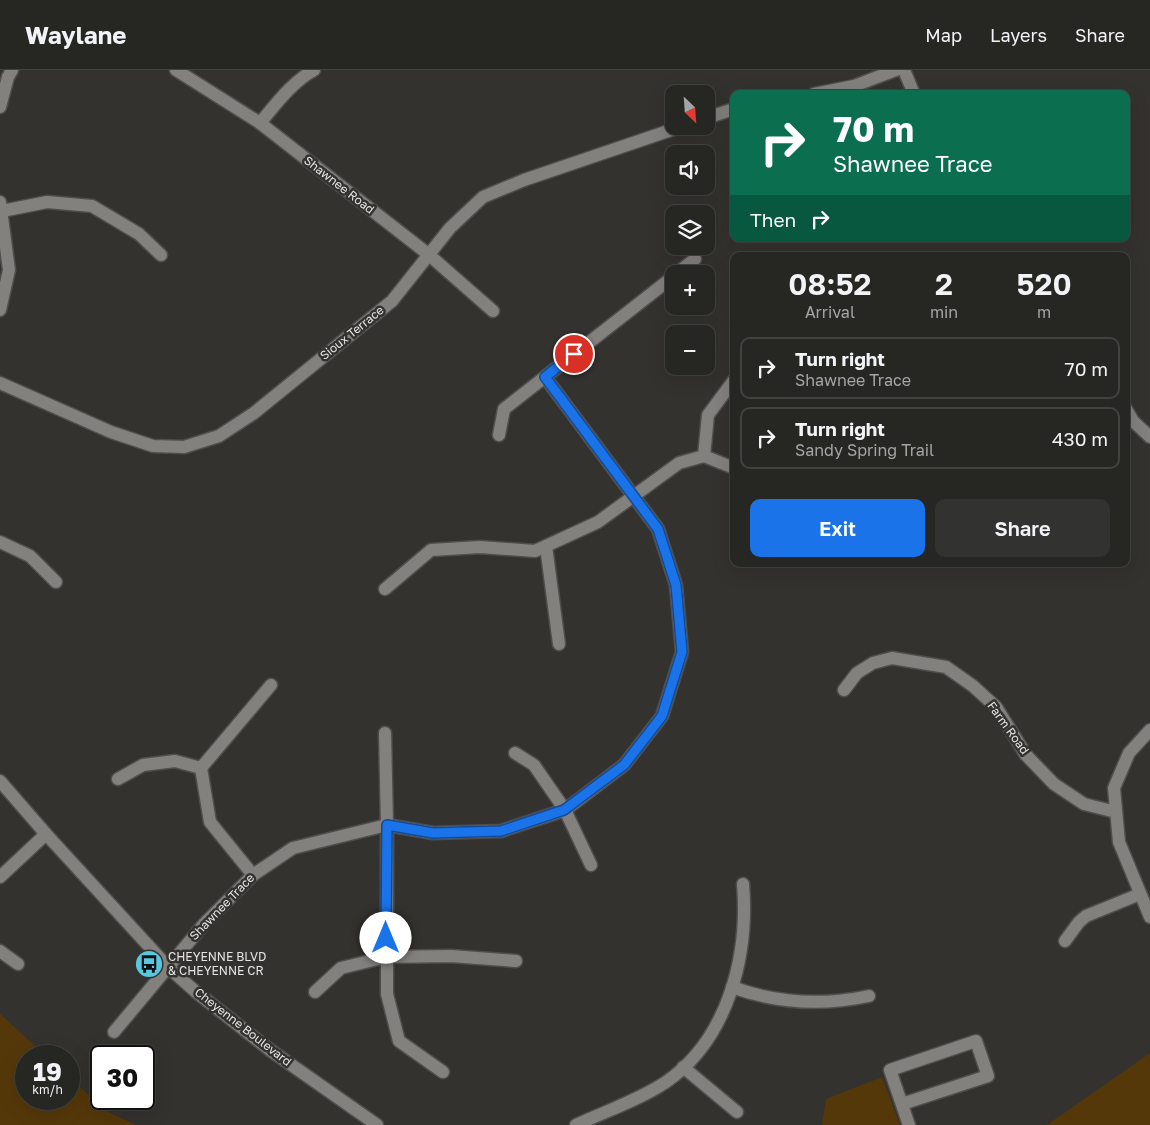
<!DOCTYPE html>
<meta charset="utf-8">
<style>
body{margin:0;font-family:"Golos Text",sans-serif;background:#323230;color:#f1f3f6;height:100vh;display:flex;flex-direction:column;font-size:19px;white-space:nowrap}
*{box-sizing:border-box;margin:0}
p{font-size:16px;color:#a4a5a6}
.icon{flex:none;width:28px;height:28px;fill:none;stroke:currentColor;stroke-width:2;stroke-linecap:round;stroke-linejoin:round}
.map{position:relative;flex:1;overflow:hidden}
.details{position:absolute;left:730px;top:182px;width:400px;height:315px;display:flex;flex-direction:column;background:#262623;border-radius:10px;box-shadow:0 5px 20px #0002,0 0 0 1px #424341}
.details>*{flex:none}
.hud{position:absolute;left:730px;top:20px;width:400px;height:152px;border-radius:10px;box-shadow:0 5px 20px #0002,0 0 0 1px #424341;background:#0b6e4f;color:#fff;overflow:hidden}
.needle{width:32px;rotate:155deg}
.controls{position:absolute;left:665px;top:15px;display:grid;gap:10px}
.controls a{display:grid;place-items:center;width:50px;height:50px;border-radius:10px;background:#262623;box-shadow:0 5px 20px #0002,0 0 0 1px #424341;font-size:25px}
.speed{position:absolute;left:15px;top:975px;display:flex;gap:10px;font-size:25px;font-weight:700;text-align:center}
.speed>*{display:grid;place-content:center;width:65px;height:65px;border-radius:50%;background:#262623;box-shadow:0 5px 20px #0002,0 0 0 1px #424341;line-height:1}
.speed small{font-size:12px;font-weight:400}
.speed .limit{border:2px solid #111;border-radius:8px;background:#fff;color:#111}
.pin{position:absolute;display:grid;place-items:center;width:42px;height:42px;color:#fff;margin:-21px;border:2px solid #fff;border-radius:50%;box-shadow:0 1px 5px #0007}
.me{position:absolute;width:55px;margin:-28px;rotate:0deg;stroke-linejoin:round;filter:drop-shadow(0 0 4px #0008)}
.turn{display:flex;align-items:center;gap:18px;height:105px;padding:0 20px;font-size:22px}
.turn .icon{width:65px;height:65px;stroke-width:2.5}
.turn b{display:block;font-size:35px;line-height:42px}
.then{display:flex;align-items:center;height:48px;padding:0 20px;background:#0003;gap:10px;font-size:19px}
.eta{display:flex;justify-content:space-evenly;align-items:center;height:85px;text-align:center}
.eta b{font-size:30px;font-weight:600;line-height:35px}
.button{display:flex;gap:10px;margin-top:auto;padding:10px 20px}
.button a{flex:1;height:58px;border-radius:10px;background:#1a73e8;color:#fff;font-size:20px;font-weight:600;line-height:58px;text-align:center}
.button a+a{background:#323230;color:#f1f3f6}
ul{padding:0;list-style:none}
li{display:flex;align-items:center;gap:15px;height:62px;margin:0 10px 8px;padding:0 10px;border:2px solid #424341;border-radius:10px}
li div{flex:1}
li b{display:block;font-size:19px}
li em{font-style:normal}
header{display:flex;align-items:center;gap:30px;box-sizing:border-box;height:70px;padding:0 25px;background:#262623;border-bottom:1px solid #424341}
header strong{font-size:24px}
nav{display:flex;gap:28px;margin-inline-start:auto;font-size:18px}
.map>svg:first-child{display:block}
.green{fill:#55380a}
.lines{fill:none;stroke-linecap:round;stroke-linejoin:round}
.minor-casing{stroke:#504e4c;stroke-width:15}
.minor{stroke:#83817e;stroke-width:12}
.route-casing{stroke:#114b97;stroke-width:12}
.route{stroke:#1a73e8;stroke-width:9}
.labels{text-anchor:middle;stroke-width:5;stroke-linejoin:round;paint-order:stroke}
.street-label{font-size:12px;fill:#e6e4e3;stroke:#33322f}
.poi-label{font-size:12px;fill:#e6e4e3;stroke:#33322f;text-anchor:start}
</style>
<header>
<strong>Waylane</strong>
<nav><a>Map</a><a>Layers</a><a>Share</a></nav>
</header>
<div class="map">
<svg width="1150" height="1055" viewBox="0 0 1150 1055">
<rect width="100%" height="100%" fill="#33322f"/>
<g class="green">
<path d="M0 944 46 986H26V1029H69V1007L106 1041 136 1055H0Z"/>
<path d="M1150 983V1055H1047Z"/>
<path d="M882 1007 900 1055H822L826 1029Z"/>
</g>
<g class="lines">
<defs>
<g id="minor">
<path d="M176 0 260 53 428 184 493 241"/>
<path d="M904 0 914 24"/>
<path d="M814 24 854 16 896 0"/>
<path d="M0 37 8 7 12 0"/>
<path d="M706 48 734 39"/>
<path d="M260 53C276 34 292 12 314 0"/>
<path d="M0 132 9 200 0 240"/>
<path d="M2 141 47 132 92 136 139 164 161 185"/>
<path d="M676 204 695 189"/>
<path d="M0 313 111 362 153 376 184 377 219 366 254 343 392 231 450 158 483 127 524 110 683 56"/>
<path d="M1126 339 1133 351 1150 367"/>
<path d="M499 365 504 339 674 206"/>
<path d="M704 386 708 345 734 310"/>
<path d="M0 472 30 486 56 512"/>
<path d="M546 476 559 574"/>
<path d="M385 519 431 480 480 477 535 481 598 452 679 393 704 386 734 398"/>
<path d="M844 620 857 603 873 593 892 588 946 597 973 616 996 637 1026 685 1054 714 1084 734 1116 742"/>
<path d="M1150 660 1129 683 1114 718 1119 772 1150 847"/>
<path d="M385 663 387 755V924L399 971 443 1002"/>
<path d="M515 683 534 695 565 740 591 795"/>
<path d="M118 709 143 695 175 691 201 698"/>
<path d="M0 711 46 764 168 897 196 922 270 980 377 1055"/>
<path d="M253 805 210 752 201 698 271 615"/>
<path d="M0 807 46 764"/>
<path d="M1065 871 1079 852 1086 846 1140 824"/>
<path d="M0 881 18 894"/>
<path d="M732 917C778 934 822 936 869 926"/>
<path d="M315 922 341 898 386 887 451 886 516 891"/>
<path d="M114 962 204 854 253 805 293 778 387 755 433 763 501 761 565 740 624 695 662 646 682 582 676 515 658 459 545 307"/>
<path d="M683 997 737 1042"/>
<path d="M902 1034 988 1006 976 971 890 1000 909 1055"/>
<path d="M576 1055C606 1041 639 1030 666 1012 728 969 749 886 743 814"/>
</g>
</defs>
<use href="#minor" class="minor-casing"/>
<use href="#minor" class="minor"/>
</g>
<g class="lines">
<defs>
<path id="route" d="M386 868 387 755 433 763 501 761 564 740 624 695 662 646 682 582 676 515 658 459 545 307 574 284"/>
</defs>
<use href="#route" class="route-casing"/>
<use href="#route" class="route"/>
</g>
<defs>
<symbol id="bus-disc" viewBox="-11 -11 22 22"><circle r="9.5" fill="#56c9e0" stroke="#33322f"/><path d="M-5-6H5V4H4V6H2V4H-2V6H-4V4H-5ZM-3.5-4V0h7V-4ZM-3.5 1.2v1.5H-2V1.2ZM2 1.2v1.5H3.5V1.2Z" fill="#111"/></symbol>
</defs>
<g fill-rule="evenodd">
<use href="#bus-disc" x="133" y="878" width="32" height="32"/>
</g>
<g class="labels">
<g class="street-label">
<text transform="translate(339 115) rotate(38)" y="4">Shawnee Road</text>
<text transform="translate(352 263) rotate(-39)" y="4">Sioux Terrace</text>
<text transform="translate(1008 658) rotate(54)" y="4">Farm Road</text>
<text transform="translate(222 837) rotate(-46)" y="4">Shawnee Trace</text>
<text transform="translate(243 957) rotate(38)" y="4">Cheyenne Boulevard</text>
</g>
<g class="poi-label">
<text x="168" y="891">CHEYENNE BLVD<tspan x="168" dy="14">&amp; CHEYENNE CR</tspan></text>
</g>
</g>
</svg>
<div class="controls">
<a><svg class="needle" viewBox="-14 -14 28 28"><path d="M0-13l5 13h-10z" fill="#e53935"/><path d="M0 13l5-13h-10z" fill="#a4a5a6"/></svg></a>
<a><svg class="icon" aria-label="sound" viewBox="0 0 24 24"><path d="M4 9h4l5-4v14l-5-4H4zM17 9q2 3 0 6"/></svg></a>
<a><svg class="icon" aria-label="layers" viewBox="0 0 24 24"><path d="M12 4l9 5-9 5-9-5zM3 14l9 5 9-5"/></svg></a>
<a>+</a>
<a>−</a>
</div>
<div class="speed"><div>19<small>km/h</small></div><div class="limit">30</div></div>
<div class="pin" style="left:574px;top:284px;background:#d93025"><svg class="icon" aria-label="arrive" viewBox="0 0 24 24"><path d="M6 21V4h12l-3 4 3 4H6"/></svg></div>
<svg class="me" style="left:386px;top:868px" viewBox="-20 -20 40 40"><circle r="19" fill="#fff"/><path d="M0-13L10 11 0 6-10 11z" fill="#1a73e8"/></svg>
<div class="hud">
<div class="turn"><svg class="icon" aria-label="right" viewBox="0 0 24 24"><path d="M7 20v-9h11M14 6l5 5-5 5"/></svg><div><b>70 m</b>Shawnee Trace</div></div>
<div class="then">Then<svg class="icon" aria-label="right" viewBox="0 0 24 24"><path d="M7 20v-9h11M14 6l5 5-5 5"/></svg></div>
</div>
<section class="details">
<div class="eta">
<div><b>08:52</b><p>Arrival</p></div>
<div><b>2</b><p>min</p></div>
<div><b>520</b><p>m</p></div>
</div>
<ul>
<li><svg class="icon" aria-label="right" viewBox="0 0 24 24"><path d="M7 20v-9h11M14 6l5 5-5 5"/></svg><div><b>Turn right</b><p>Shawnee Trace</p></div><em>70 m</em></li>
<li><svg class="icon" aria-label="right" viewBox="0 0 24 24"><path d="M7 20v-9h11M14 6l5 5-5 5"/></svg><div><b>Turn right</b><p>Sandy Spring Trail</p></div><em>430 m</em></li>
</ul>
<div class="button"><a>Exit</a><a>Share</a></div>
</section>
</div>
